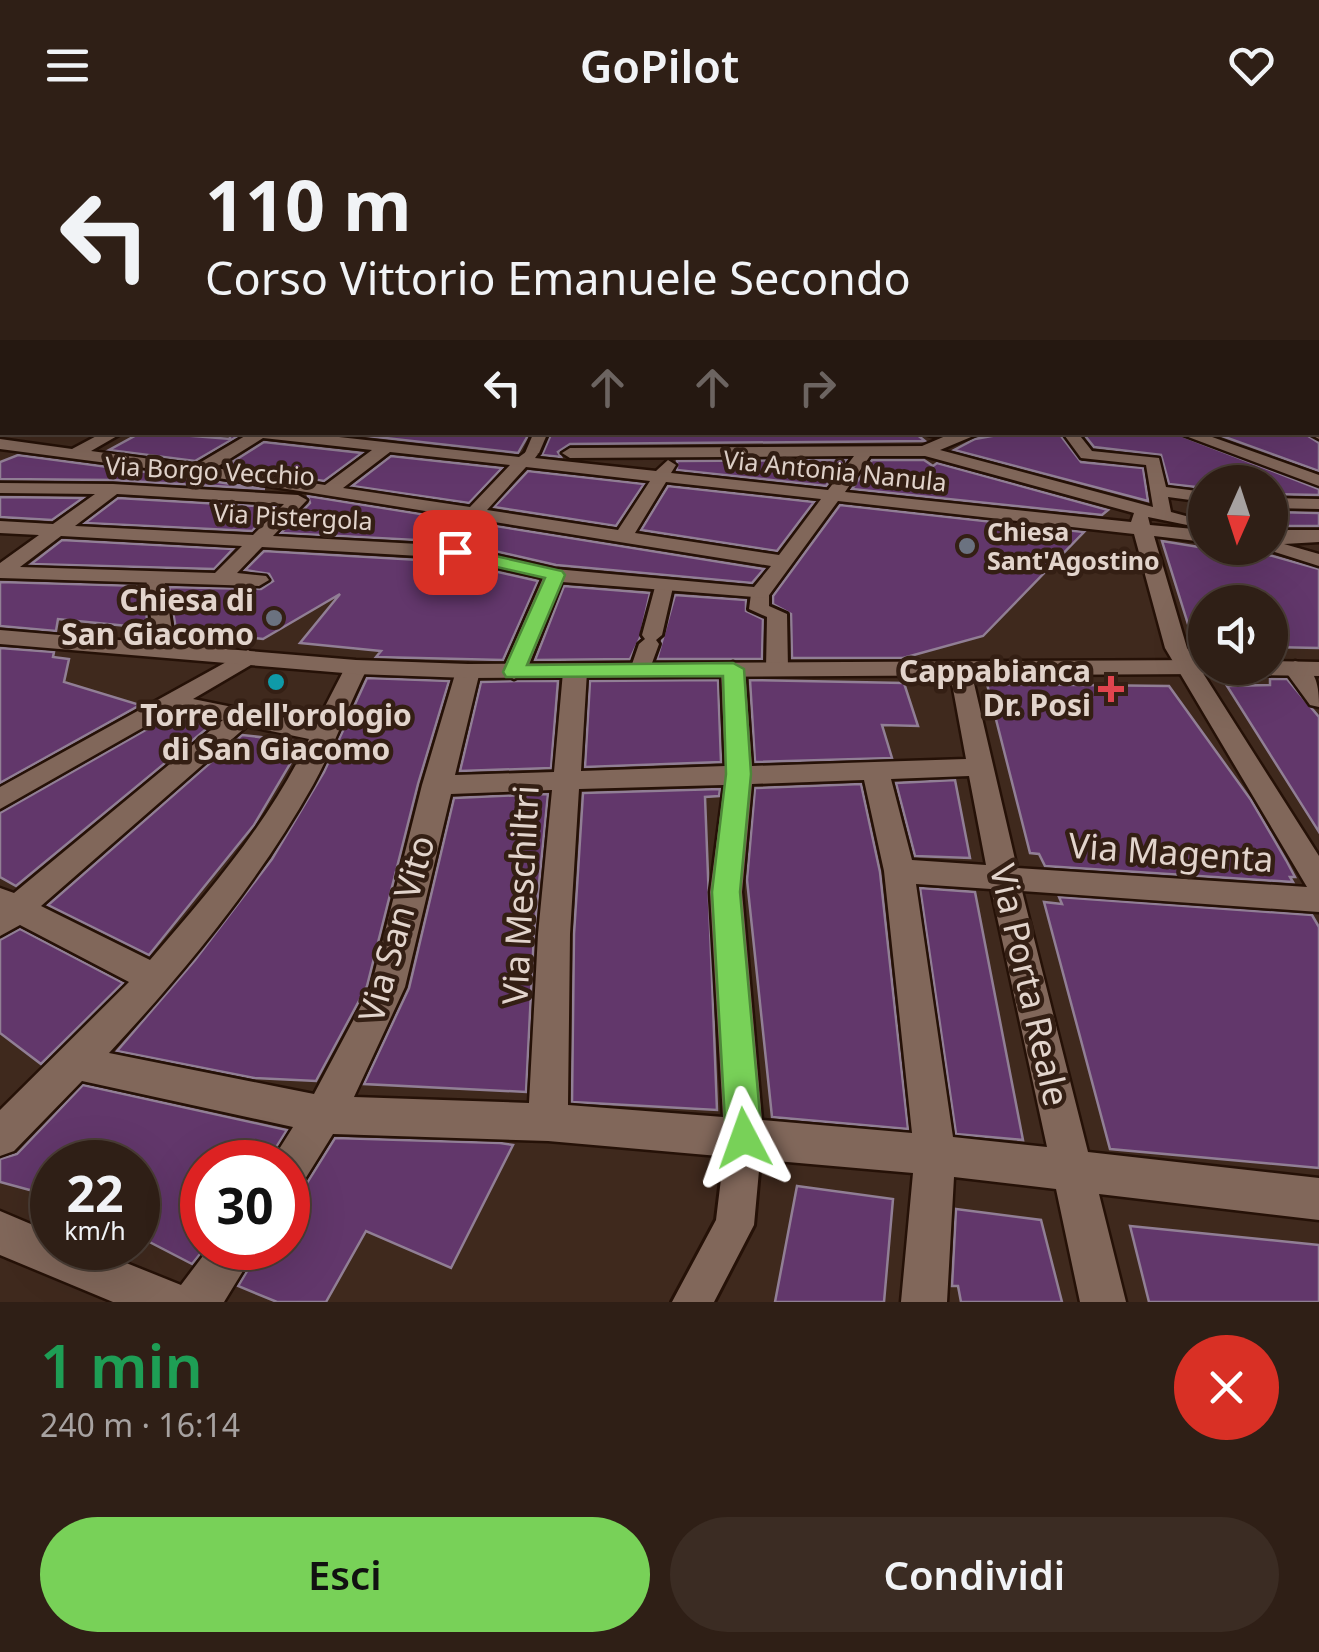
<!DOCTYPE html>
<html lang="it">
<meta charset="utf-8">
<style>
body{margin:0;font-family:"Noto Sans",sans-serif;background:#3b2c23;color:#f1f3f6;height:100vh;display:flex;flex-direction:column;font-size:38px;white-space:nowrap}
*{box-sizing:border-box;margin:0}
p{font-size:32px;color:#a7a2a1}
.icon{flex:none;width:55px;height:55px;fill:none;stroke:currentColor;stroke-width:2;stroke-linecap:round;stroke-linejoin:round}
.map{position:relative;height:1172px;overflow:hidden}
.side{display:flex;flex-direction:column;background:#2f1f16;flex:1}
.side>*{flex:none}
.hud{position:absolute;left:0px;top:0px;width:1320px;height:305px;box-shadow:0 10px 40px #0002,0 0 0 2px #4a3d35;background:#2f1f16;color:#f1f3f6;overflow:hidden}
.needle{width:65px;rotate:183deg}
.fabs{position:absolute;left:1188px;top:335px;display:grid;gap:20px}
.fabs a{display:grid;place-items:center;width:100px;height:100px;border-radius:50%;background:#2f1f16;box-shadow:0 10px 40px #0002,0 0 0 2px #4a3d35;font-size:50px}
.speed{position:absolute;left:30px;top:1010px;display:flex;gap:20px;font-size:50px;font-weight:700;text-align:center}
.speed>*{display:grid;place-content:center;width:130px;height:130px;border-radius:50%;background:#2f1f16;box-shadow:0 10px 40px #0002,0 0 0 2px #4a3d35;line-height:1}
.speed small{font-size:25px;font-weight:400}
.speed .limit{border:15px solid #d22;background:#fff;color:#111}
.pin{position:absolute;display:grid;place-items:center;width:85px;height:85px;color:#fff;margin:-42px;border-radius:20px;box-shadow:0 5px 15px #0006}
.me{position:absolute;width:110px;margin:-55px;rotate:356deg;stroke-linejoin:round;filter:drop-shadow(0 0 8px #0008)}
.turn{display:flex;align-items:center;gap:35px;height:210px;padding:0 40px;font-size:45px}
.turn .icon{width:130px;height:130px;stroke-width:2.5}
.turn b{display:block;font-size:70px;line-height:85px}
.lanes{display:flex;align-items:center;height:95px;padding:0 40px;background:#0003;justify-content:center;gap:50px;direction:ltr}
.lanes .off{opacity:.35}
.round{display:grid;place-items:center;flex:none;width:105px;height:105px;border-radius:52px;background:#3b2c23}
.summary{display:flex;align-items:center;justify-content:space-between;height:170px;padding:0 40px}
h1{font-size:60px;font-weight:600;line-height:75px;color:#1e9e55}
.primary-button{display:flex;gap:20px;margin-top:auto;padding:20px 40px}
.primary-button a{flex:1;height:115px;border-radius:60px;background:#78d158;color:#111;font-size:40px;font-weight:600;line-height:115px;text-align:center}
.primary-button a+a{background:#3b2c23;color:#f1f3f6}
header{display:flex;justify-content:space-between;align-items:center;height:130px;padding:0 40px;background:#2f1f16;font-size:45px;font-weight:600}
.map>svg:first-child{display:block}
.building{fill:#62376b;stroke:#917f95;stroke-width:2.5}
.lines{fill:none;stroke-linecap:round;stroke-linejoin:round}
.pedestrian-casing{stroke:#251107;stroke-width:6}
.minor-casing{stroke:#251107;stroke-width:5}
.tertiary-casing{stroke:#251107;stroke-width:5}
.pedestrian{fill:#81675a;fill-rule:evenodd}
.minor{fill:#81675a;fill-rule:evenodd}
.tertiary{fill:#81675a;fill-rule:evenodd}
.route{fill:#78d158;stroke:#4e8839;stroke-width:2.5}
.worship-dot{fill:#6b7280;stroke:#341f14;stroke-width:4}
.culture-dot{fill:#0f9aa8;stroke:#341f14;stroke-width:4}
.health-dot{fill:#e0444e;stroke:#341f14;stroke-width:4}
.labels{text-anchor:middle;stroke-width:9;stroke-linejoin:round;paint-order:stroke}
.far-street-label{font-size:25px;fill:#e2d4cc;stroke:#341f14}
.far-poi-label{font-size:25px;font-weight:bold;fill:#e2d4cc;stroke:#341f14;text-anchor:start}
.poi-label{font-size:30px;font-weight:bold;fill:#e2d4cc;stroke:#341f14;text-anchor:end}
.near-street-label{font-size:35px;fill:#e2d4cc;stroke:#341f14}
</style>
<header><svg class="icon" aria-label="menu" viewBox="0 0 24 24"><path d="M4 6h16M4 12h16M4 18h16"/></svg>GoPilot<svg class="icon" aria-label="heart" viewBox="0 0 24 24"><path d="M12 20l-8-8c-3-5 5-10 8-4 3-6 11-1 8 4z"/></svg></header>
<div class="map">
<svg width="1319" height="1172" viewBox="0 0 1319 1172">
<rect width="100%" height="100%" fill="#3f291d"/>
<g class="building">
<path d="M142 302 230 309V302L238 306 195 331 109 320Z"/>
<path d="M332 302H530L518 323Z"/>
<path d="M552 302H904L915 303 925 311 570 314 558 322 561 327 542 325Z"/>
<path d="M1014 302H1058L1081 332 1143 338 1148 371 954 320 975 309Z"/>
<path d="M1082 302H1172L1319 359V365L1270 364V352H1205V358L1169 354 1161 325 1094 317Z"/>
<path d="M1211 302H1302L1319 313V341Z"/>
<path d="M264 312 362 323 324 351 226 336Z"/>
<path d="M18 325 198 349 265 359 113 350 0 349V332Z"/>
<path d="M391 326 502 338 469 373 352 356Z"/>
<path d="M846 330 826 356 677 340V331Z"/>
<path d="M872 330H924L933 336 937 333 1108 380 1102 385 852 359Z"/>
<path d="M528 341 644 354 616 396 494 377Z"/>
<path d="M668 356 814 372 777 421 641 400Z"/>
<path d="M308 366 764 439 752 453 556 435 455 412 281 403 310 373Z"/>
<path d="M0 367 83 368 52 390 0 387Z"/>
<path d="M118 368 275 377 252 401 85 393Z"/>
<path d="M840 375 1084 402 983 506 903 528H792L791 484 773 474V466Z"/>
<path d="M1270 382 1319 383V396H1288L1270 402Z"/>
<path d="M62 410 233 419 214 439 31 434Z"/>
<path d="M1162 411 1205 418H1244L1319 439V518L1270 517V472H1205V526H1198Z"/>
<path d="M264 421 454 432 538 451 503 530 376 527 381 521 300 513 340 464 263 509 176 500 169 457 261 459 273 451 269 444 245 440Z"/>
<path d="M0 452 143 456 148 498 58 489 56 501 0 496Z"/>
<path d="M564 456 650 463 640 508 630 529 535 530Z"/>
<path d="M675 465 746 470V481L763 489 762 529H657Z"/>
<path d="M0 518 54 522 53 527 69 529 64 552 140 575 0 653Z"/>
<path d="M367 548 449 551 418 654 367 856 316 951 254 948 117 921 195 830 272 729 324 642Z"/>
<path d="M1270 549H1287L1319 587V702L1227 556 1270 555Z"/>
<path d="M718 550 721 632 585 637 590 551Z"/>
<path d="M750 550 904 553 918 596 882 595 892 628 755 632Z"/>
<path d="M517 551H558L551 638 460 641 481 552Z"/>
<path d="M987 554 1169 556 1251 670 1286 730 1295 747H1290L1293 752 1045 736 1039 724 1030 723Z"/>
<path d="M172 585 210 596 16 756 0 747V683Z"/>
<path d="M242 605 303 612 254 695 149 825 48 775Z"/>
<path d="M955 650 970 728 915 726 896 653Z"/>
<path d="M861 654 880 742 908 999 772 987 747 750 755 658Z"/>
<path d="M720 659 719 666 705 667 717 980 572 972 574 804 583 663Z"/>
<path d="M548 664 534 804 526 962 364 954 409 858 454 668Z"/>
<path d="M920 758 975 762 1023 1010 956 1004Z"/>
<path d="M1059 767 1312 785 1319 797V1038L1110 1019 1044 772 1062 774Z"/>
<path d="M20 799 123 853 41 934 0 903V810Z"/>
<path d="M83 955 287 1000 267 1032H202L205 1118 192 1134 138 1106V1032H52V1066L0 1052V1029L17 1024Z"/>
<path d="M335 1008 500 1013 513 1015 451 1138 366 1101 326 1172H277L238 1156 261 1118H288V1066L305 1056Z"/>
<path d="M797 1056 893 1069 884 1172H775Z"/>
<path d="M956 1079 1041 1090 1062 1172H961L958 1156H952Z"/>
<path d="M1130 1096 1319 1115V1172H1149Z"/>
</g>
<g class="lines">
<defs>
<g id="pedestrian">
<path d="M534 302H548L539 323 532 327 525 323Z"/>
<path d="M918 302H940L934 306Z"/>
<path d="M155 443 164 448 175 520 165 526 155 520 146 448Z"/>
<path d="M664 451 673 457 662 505 656 510 659 514 648 544H634L630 540 639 514 645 509 642 505 655 457Z"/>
<path d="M760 458 769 464V476L787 484 788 539 777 545 766 539 767 487 749 479 751 464Z"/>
<path d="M744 990 757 996 762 1008 754 1095 714 1172H672L716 1090 726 1008 731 996Z"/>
</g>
<g id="minor">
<rect x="1318" y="139" width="1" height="6"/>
<rect x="0" y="140" width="2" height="6"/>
<rect x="0" y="160" width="2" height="6"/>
<rect x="1318" y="167" width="1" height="7"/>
<rect x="0" y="185" width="2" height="13"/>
<rect x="1318" y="218" width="1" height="8"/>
<rect x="1318" y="238" width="1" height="8"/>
<rect x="0" y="267" width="2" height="8"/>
<path d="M1318 299 1319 309 1306 302H1318Z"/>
<path d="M104 302H124L91 321 196 335 245 306 240 302H294L519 327 530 319 538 324 535 328 656 341 668 330 676 335 671 343 828 360 854 326 570 328 562 323 570 318 922 316 955 302H983L940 320 1153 377 1146 335 1081 328 1062 302H1077L1092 321 1159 328 1166 357 1205 362V372L1168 367 1171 382 1197 389V397L1148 387 1150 395 1205 400V412L1154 406 1187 518 1319 726V782L1022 761 1088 1022 1319 1048V1090L1099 1064 1126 1172H1080L1056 1059 954 1047 947 1172H901L913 1043 548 1011 333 1004 302 1054 288 1060V1032H271L293 997 82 951 14 1021 0 1026V980L129 852 20 795 0 806V758L14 763 223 590 174 580 0 679V657L248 520 259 527 256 532 193 569 316 594 348 532H364L368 537C348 576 334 617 313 655 258 753 185 841 109 923L314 964 371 857 422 655 456 541 468 534 480 541 455 645 554 642 563 542 575 535 587 542 581 641 725 636 721 539 733 532 745 539 752 636 966 629 949 537 953 532H969L1017 738 1307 757 1165 518 1134 404 838 371 767 468 562 452 526 542 514 549 502 542 543 448 455 428 262 417 237 443 266 446 269 450 259 456 0 448V433L39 405 0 403V391L53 394 95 364 0 363V353L113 354 298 365 307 370 273 406 455 416 555 439 754 457 771 436 199 345 0 319V309L72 319ZM263 308 372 320 325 355 215 338ZM390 322 510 335 470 377 343 358ZM870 326H925L1134 383 1131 392 845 362ZM526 337 650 351 618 400 487 380ZM666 352 821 369 779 425 635 403ZM117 364 284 374 253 405 75 396ZM61 406 242 416 215 443 20 437ZM247 596 309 609C270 691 209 762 150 830L41 776ZM969 646 986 735 912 730 891 649ZM864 650 884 741 912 1003 762 990 742 762 752 654ZM724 655 710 762 723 987 568 975 570 804 579 659ZM552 660 538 804 529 973 354 967 405 857 451 664ZM916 754 991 759 1047 1017 953 1007Z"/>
<path d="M1175 302H1198L1319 345V356Z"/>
<path d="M1270 368 1319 369V379L1270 378Z"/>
<path d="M1319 400V412L1284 414 1319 424V436L1262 418H1270V406L1288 400Z"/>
<path d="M1295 531C1317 536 1319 558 1319 577L1310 575 1283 538Z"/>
<path d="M0 1081 52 1103V1118H89L181 1155 209 1118H257L224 1172H113L0 1125Z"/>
</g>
<g id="tertiary">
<path d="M2 209V217L0 218V210Z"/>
<path d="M0 500 356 530 468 534 1205 530V538H1216L1205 544 468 548 356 544 0 514Z"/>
<path d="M1270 531 1319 532V546L1241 545 1229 538H1270Z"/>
</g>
</defs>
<use href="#pedestrian" class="pedestrian-casing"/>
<use href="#minor" class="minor-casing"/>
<use href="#tertiary" class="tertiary-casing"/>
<use href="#pedestrian" class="pedestrian"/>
<use href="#minor" class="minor"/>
<use href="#tertiary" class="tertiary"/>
</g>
<linearGradient id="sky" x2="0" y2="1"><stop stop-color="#231710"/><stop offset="0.46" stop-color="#52494c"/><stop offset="1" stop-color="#52494c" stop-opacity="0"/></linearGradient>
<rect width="1319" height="301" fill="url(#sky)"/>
<path class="route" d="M455 417 562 441 565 445 527 535 733 533 744 539 751 644 740 762 762 1008 757 1020 744 1025 731 1020 726 1008 712 762 726 644 723 546 506 547 503 542 545 448 449 426V418Z"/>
<g class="worship-dot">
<circle cx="967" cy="416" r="10"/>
<circle cx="274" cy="488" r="10"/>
</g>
<circle class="culture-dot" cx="276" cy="552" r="10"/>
<path class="health-dot" d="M1106 544h10v10h10v10h-10v10h-10v-10h-10v-10h10z"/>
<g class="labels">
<g class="far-street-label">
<text transform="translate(210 341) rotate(3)" y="9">Via Borgo Vecchio</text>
<text transform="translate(835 341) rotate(6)" y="9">Via Antonia Nanula</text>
<text transform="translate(293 387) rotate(3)" y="9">Via Pistergola</text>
</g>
<g class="far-poi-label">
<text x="987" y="411">Chiesa<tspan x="987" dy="29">Sant'Agostino</tspan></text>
</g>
<g class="poi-label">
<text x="254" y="481">Chiesa di<tspan x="254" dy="34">San Giacomo</tspan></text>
<text x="1091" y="552">Cappabianca<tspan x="1091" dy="34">Dr. Posi</tspan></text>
<text x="276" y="596" text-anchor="middle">Torre dell'orologio<tspan x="276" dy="34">di San Giacomo</tspan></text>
</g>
<g class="near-street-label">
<text transform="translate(1171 723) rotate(4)" y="12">Via Magenta</text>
<text transform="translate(521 765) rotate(-87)" y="12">Via Meschiltri</text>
<text transform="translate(397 799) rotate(-74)" y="12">Via San Vito</text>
<text transform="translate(1029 855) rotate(77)" y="12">Via Porta Reale</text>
</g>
</g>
</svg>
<div class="fabs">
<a><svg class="needle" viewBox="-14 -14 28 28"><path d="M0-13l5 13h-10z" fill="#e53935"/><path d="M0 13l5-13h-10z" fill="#a7a2a1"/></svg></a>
<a><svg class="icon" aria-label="sound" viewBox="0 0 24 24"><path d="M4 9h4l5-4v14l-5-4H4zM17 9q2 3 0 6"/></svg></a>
</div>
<div class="speed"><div>22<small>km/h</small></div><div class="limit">30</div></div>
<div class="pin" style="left:455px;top:422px;background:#d93025"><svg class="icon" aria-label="arrive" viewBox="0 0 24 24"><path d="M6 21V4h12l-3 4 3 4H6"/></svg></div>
<svg class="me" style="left:744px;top:1008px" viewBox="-20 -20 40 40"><path d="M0-17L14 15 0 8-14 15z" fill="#78d158" stroke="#fff" stroke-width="4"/></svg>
<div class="hud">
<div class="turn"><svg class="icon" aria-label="left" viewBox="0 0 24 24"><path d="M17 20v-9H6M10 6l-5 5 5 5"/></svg><div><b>110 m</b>Corso Vittorio Emanuele Secondo</div></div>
<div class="lanes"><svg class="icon" aria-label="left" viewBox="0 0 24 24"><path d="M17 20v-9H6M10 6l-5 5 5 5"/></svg><svg class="icon off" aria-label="ahead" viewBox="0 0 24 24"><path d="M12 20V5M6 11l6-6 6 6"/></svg><svg class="icon off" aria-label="ahead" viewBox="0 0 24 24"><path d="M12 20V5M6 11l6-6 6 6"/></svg><svg class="icon off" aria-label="right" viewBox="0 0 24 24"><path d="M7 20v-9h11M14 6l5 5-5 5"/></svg></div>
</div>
</div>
<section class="side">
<div class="summary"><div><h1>1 min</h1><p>240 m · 16:14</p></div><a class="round" style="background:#d93025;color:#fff"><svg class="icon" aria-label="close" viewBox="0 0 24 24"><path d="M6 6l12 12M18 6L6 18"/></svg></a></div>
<div class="primary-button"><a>Esci</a><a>Condividi</a></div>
</section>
